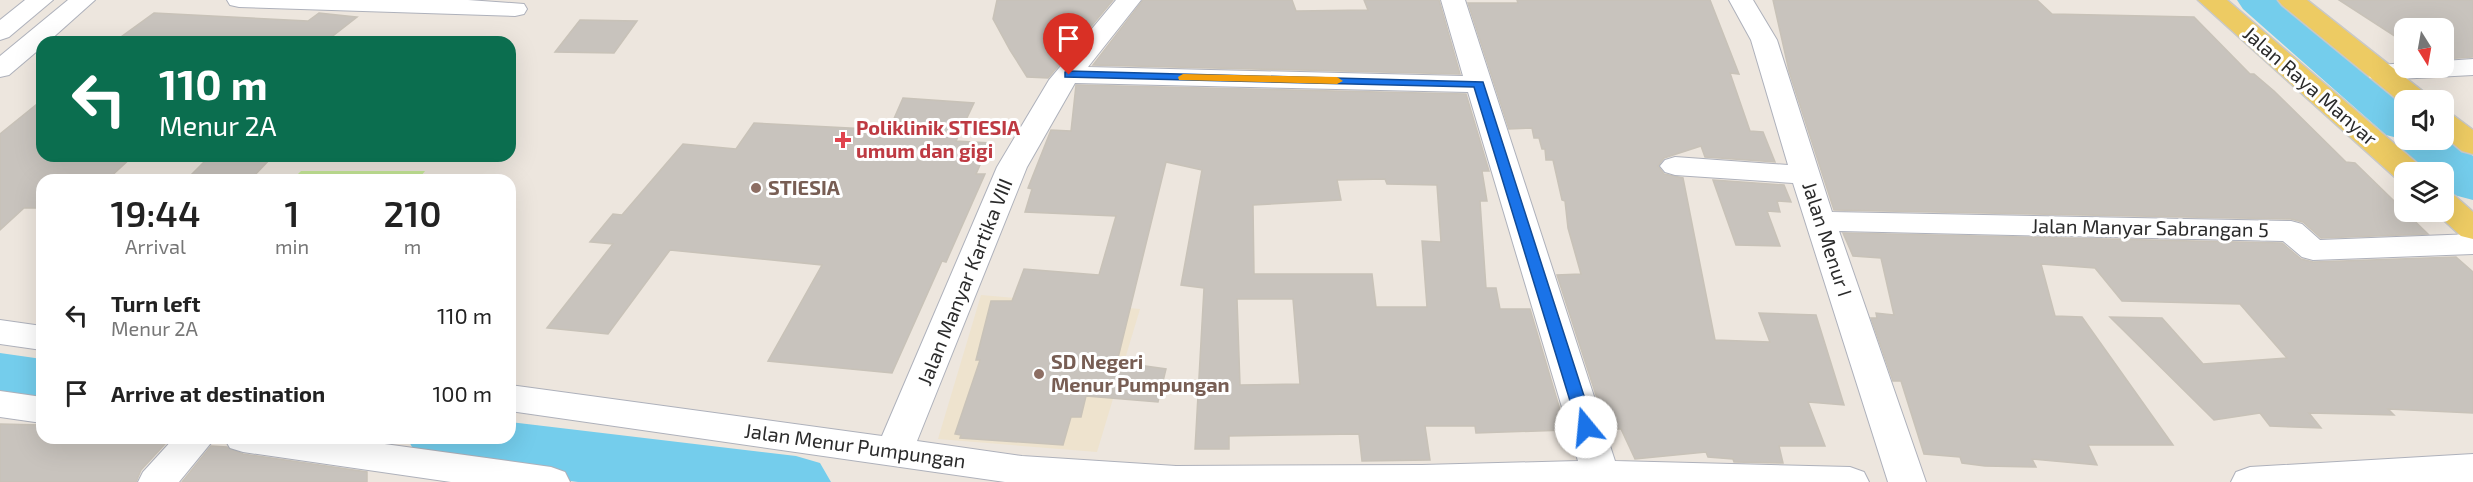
<!DOCTYPE html>
<style>
body{margin:0;font-family:"Exo 2",sans-serif;background:#f6f6f6;color:#222;height:100vh;display:flex;flex-direction:column;font-size:22px;white-space:nowrap}
*{box-sizing:border-box;margin:0}
p{font-size:20px;color:#767676}
.icon{flex:none;width:33px;height:33px;fill:none;stroke:currentColor;stroke-width:2;stroke-linecap:round;stroke-linejoin:round}
.map{position:relative;flex:1;overflow:hidden}
.drawer{position:absolute;left:36px;top:174px;width:480px;height:270px;display:flex;flex-direction:column;background:#fff;border-radius:18px;box-shadow:0 6px 24px #0002}
.drawer>*{flex:none}
.guide{position:absolute;left:36px;top:36px;width:480px;height:126px;border-radius:18px;box-shadow:0 6px 24px #0002;background:#0b6e4f;color:#fff;overflow:hidden}
.needle{width:39px;rotate:169deg}
.controls{position:absolute;left:2394px;top:18px;display:grid;gap:12px}
.controls a{display:grid;place-items:center;width:60px;height:60px;border-radius:12px;background:#fff;box-shadow:0 6px 24px #0002;font-size:30px}
.pin{position:absolute;display:grid;place-items:center;width:51px;height:51px;color:#fff;margin:-62px -26px;border-radius:50% 50% 50% 0;rotate:-45deg;box-shadow:0 0 6px #0007}
.pin .icon{rotate:45deg}
.me{position:absolute;width:66px;margin:-33px;rotate:343deg;stroke-linejoin:round;filter:drop-shadow(0 0 4px #0008)}
.turn{display:flex;align-items:center;gap:21px;height:126px;padding:0 24px;font-size:27px}
.turn .icon{width:78px;height:78px;stroke-width:2.5}
.turn b{display:block;font-size:42px;line-height:51px}
.eta{display:flex;justify-content:space-evenly;align-items:center;height:102px;text-align:center}
.eta b{font-size:36px;font-weight:600;line-height:42px}
ul{padding:0;list-style:none}
li{display:flex;align-items:center;gap:18px;height:78px;padding:0 24px}
li div{flex:1}
li b{display:block;font-size:22px}
li em{font-style:normal}
.map>svg:first-child{display:block}
.education{fill:#eee3ce}
.pitch{fill:#c7e998}
.lines{fill:none;stroke-linecap:round;stroke-linejoin:round}
.river{fill:#74cdec;fill-rule:evenodd}
.building{fill:#c8c3bd;stroke:#c8c2b8;stroke-width:1.5;fill-rule:evenodd}
.minor-casing{stroke:#aeb1bb;stroke-width:2}
.major-casing{stroke:#c8c8c8;stroke-width:3}
.minor{fill:#fff;fill-rule:evenodd}
.major{fill:#edcb63;fill-rule:evenodd}
.route{fill:#1a73e8;stroke:#114b97;stroke-width:1.5}
.slow{fill:#f59e0b}
.health-dot{fill:#e0444e;stroke:#fff;stroke-width:2}
.education-dot{fill:#8d6e63;stroke:#fff;stroke-width:2}
.labels{text-anchor:middle;stroke-width:6;stroke-linejoin:round;paint-order:stroke}
.street-label{font-size:20px;fill:#2b2b2b;stroke:#fff}
.health-label{font-size:20px;font-weight:bold;fill:#be3a42;stroke:#fff;text-anchor:start}
.education-label{font-size:20px;font-weight:bold;fill:#785e54;stroke:#fff;text-anchor:start}
</style>
<div class="map">
<svg width="2473" height="482" viewBox="0 0 2473 482">
<rect width="100%" height="100%" fill="#ede6de"/>
<path class="education" d="M981 295 1140 309 1097 452 938 439Z"/>
<g class="pitch">
<path d="M304 156H407L404 160 301 159Z"/>
<path d="M301 171H425L418 180H292Z"/>
</g>
<g class="lines">
<g class="river">
<path d="M2237 0H2286L2407 100H2404V140H2444V132L2473 156V200L2454 195 2444 186V172H2428L2404 151 2396 140 2398 138 2386 135 2243 9Z"/>
<path d="M0 353 42 359V405L0 399Z"/>
<path d="M510 422 796 456 820 463 831 482H578L441 463 417 456 407 438H510Z"/>
</g>
</g>
<g class="building">
<path d="M997 0H1113L1048 78 1027 77 1010 50 993 19Z"/>
<path d="M1143 0H1292L1296 11 1368 10 1364 0H1439L1460 74 1093 65Z"/>
<path d="M1517 0H1710L1739 74 1730 73 1750 131 1763 132 1775 162 1705 157 1701 146 1664 158 1658 166 1664 174 1683 178 1715 340 1770 342 1759 313 1816 315 1844 405 1808 402 1825 446H1779L1783 463 1734 462 1733 459 1708 457 1706 452 1635 459 1621 429H1607L1557 275 1581 274 1568 228 1565 201 1562 200 1553 160H1546L1545 149H1542L1539 138H1534L1532 128 1509 129 1468 3H1518Z"/>
<path d="M1773 0H2037L2052 14 2194 17 2250 74H2254L2274 91 2346 162 2355 163 2428 234 2321 238 2303 222 2291 219 1834 210 1789 71Z"/>
<path d="M2339 0H2473V57L2444 59V28H2404V42Z"/>
<path d="M154 13 308 21 319 13 357 17 325 42H114Z"/>
<path d="M580 20 637 21 614 53 555 52Z"/>
<path d="M1076 85 1466 94 1489 171H1482L1487 201H1480L1486 288H1496L1500 309H1530L1566 430 1476 433 1475 426H1425L1430 460 1362 461 1359 434 1229 436V449H1195L1204 288 1181 285 1202 170 1166 162 1117 362 1166 369 1158 402 1086 396 1081 417H1071L1063 445 960 438 961 435 955 434 980 360H976L991 301H1012L1024 269 1099 275 1116 216 1025 212 1032 189 1028 188 1051 130 1071 131ZM1385 179 1387 184 1437 185 1441 242 1422 241 1427 307H1376L1372 274H1254L1253 205 1341 200 1337 180ZM1237 299H1293L1300 384 1240 385Z"/>
<path d="M903 98 974 103 956 141 990 143 976 174H985L946 262 942 261 892 373 768 361 822 265 670 250 608 334 547 328 613 244 590 242 613 214 622 215 683 144 736 149 754 123 889 130Z"/>
<path d="M42 100V156H133L107 180H42V208H24L0 230V134Z"/>
<path d="M210 156H273L250 180H186Z"/>
<path d="M1713 180 1784 185 1791 202 1777 201 1780 212 1767 211 1780 246 1736 245Z"/>
<path d="M1843 233 2282 243 2301 259 2313 262 2456 257 2473 272V413L2388 409 2394 415 2309 413 2321 428 2270 426 2260 413 2214 420 2110 317 2162 318 2203 364 2287 358 2240 304 2122 301 2095 268 2041 264 2055 316 2082 317 2173 445H2088L2097 465 2032 459 2036 467 1985 466 1962 463 1960 457 1924 454 1901 381H1893L1871 318H1877L1876 313 1894 315 1881 258 1853 256Z"/>
<path d="M0 424 42 425V438H101L166 443 141 470 136 482H0Z"/>
<path d="M211 446 227 447 243 454 367 472V482H182Z"/>
</g>
<g class="lines">
<defs>
<g id="minor">
<path d="M25 0H53L9 37 0 40V20Z"/>
<path d="M68 0H95L48 42H42V47L9 75 0 77V56Z"/>
<path d="M227 0H468L524 4 527 9 524 14 515 16 239 7 230 5Z"/>
<path d="M1116 0H1141L1088 67 1463 76 1441 0H1465L1615 461 1850 467 1864 472 1869 482H1005L510 411V385L882 436 997 167 1049 80ZM1075 83 1468 92 1578 461 1422 465 1176 466 1022 456 917 441 1027 167Z"/>
<path d="M1729 0H1753L1777 40 1832 212 2291 221 2302 224 2320 240 2473 234V254L2313 260 2302 257 2283 241 1839 231 1926 482H1888L1793 183 1675 175 1665 172 1660 166 1665 160 1675 157 1788 165 1751 40Z"/>
<path d="M2473 59V75L2379 80 2370 78 2366 72 2370 66 2404 63V68H2444V61Z"/>
<path d="M0 320 42 326V350L0 344Z"/>
<path d="M0 391 42 397V423L0 417Z"/>
<path d="M174 438H215L179 482H138L143 472Z"/>
<path d="M224 438H341L551 467 565 472 570 482H451L243 452 230 448Z"/>
<path d="M2473 454V482H2231L2236 472 2250 467Z"/>
</g>
<g id="major">
<path d="M2198 0H2227L2419 165 2423 172H2404V180L2397 179Z"/>
<path d="M2278 0H2307L2426 94 2430 100H2404V105L2282 5Z"/>
<path d="M2444 113 2454 116 2473 130V154L2462 151 2444 136Z"/>
<path d="M2444 193 2455 196 2473 212V239L2461 236 2435 212H2444Z"/>
</g>
</defs>
<use href="#minor" class="minor-casing"/>
<use href="#major" class="major-casing"/>
<use href="#minor" class="minor"/>
<use href="#major" class="major"/>
</g>
<path class="route" d="M1069 71 1483 82 1594 427 1592 431H1580L1578 427 1474 87 1065 77V72Z"/>
<path class="slow" d="M1183 74 1337 77 1343 81 1337 84 1179 80 1178 77Z"/>
<path class="health-dot" d="M840 131h6v6h6v6h-6v6h-6v-6h-6v-6h6z"/>
<g class="education-dot">
<circle cx="756" cy="188" r="6"/>
<circle cx="1039" cy="374" r="6"/>
</g>
<g class="labels">
<g class="street-label">
<text transform="translate(2310 86) rotate(41)" y="7">Jalan Raya Manyar</text>
<text transform="translate(2150 228) rotate(1)" y="7">Jalan Manyar Sabrangan 5</text>
<text transform="translate(1827 239) rotate(72)" y="7">Jalan Menur I</text>
<text transform="translate(965 282) rotate(-68)" y="7">Jalan Manyar Kartika VIII</text>
<text transform="translate(855 446) rotate(8)" y="7">Jalan Menur Pumpungan</text>
</g>
<g class="health-label">
<text x="856" y="135">Poliklinik STIESIA<tspan x="856" dy="23">umum dan gigi</tspan></text>
</g>
<g class="education-label">
<text x="768" y="195">STIESIA</text>
<text x="1051" y="369">SD Negeri<tspan x="1051" dy="23">Menur Pumpungan</tspan></text>
</g>
</g>
</svg>
<div class="controls">
<a><svg class="needle" viewBox="-14 -14 28 28"><path d="M0-13l5 13h-10z" fill="#e53935"/><path d="M0 13l5-13h-10z" fill="#767676"/></svg></a>
<a><svg class="icon" aria-label="sound" viewBox="0 0 24 24"><path d="M4 9h4l5-4v14l-5-4H4zM17 9q2 3 0 6"/></svg></a>
<a><svg class="icon" aria-label="layers" viewBox="0 0 24 24"><path d="M12 4l9 5-9 5-9-5zM3 14l9 5 9-5"/></svg></a>
</div>
<div class="pin" style="left:1069px;top:75px;background:#d93025"><svg class="icon" aria-label="arrive" viewBox="0 0 24 24"><path d="M6 21V4h12l-3 4 3 4H6"/></svg></div>
<svg class="me" style="left:1586px;top:427px" viewBox="-20 -20 40 40"><circle r="19" fill="#fff"/><path d="M0-13L10 11 0 6-10 11z" fill="#1a73e8"/></svg>
<div class="guide">
<div class="turn"><svg class="icon" aria-label="left" viewBox="0 0 24 24"><path d="M17 20v-9H6M10 6l-5 5 5 5"/></svg><div><b>110 m</b>Menur 2A</div></div>
</div>
<section class="drawer">
<div class="eta">
<div><b>19:44</b><p>Arrival</p></div>
<div><b>1</b><p>min</p></div>
<div><b>210</b><p>m</p></div>
</div>
<ul>
<li><svg class="icon" aria-label="left" viewBox="0 0 24 24"><path d="M17 20v-9H6M10 6l-5 5 5 5"/></svg><div><b>Turn left</b><p>Menur 2A</p></div><em>110 m</em></li>
<li><svg class="icon" aria-label="arrive" viewBox="0 0 24 24"><path d="M6 21V4h12l-3 4 3 4H6"/></svg><div><b>Arrive at destination</b></div><em>100 m</em></li>
</ul>
</section>
</div>
